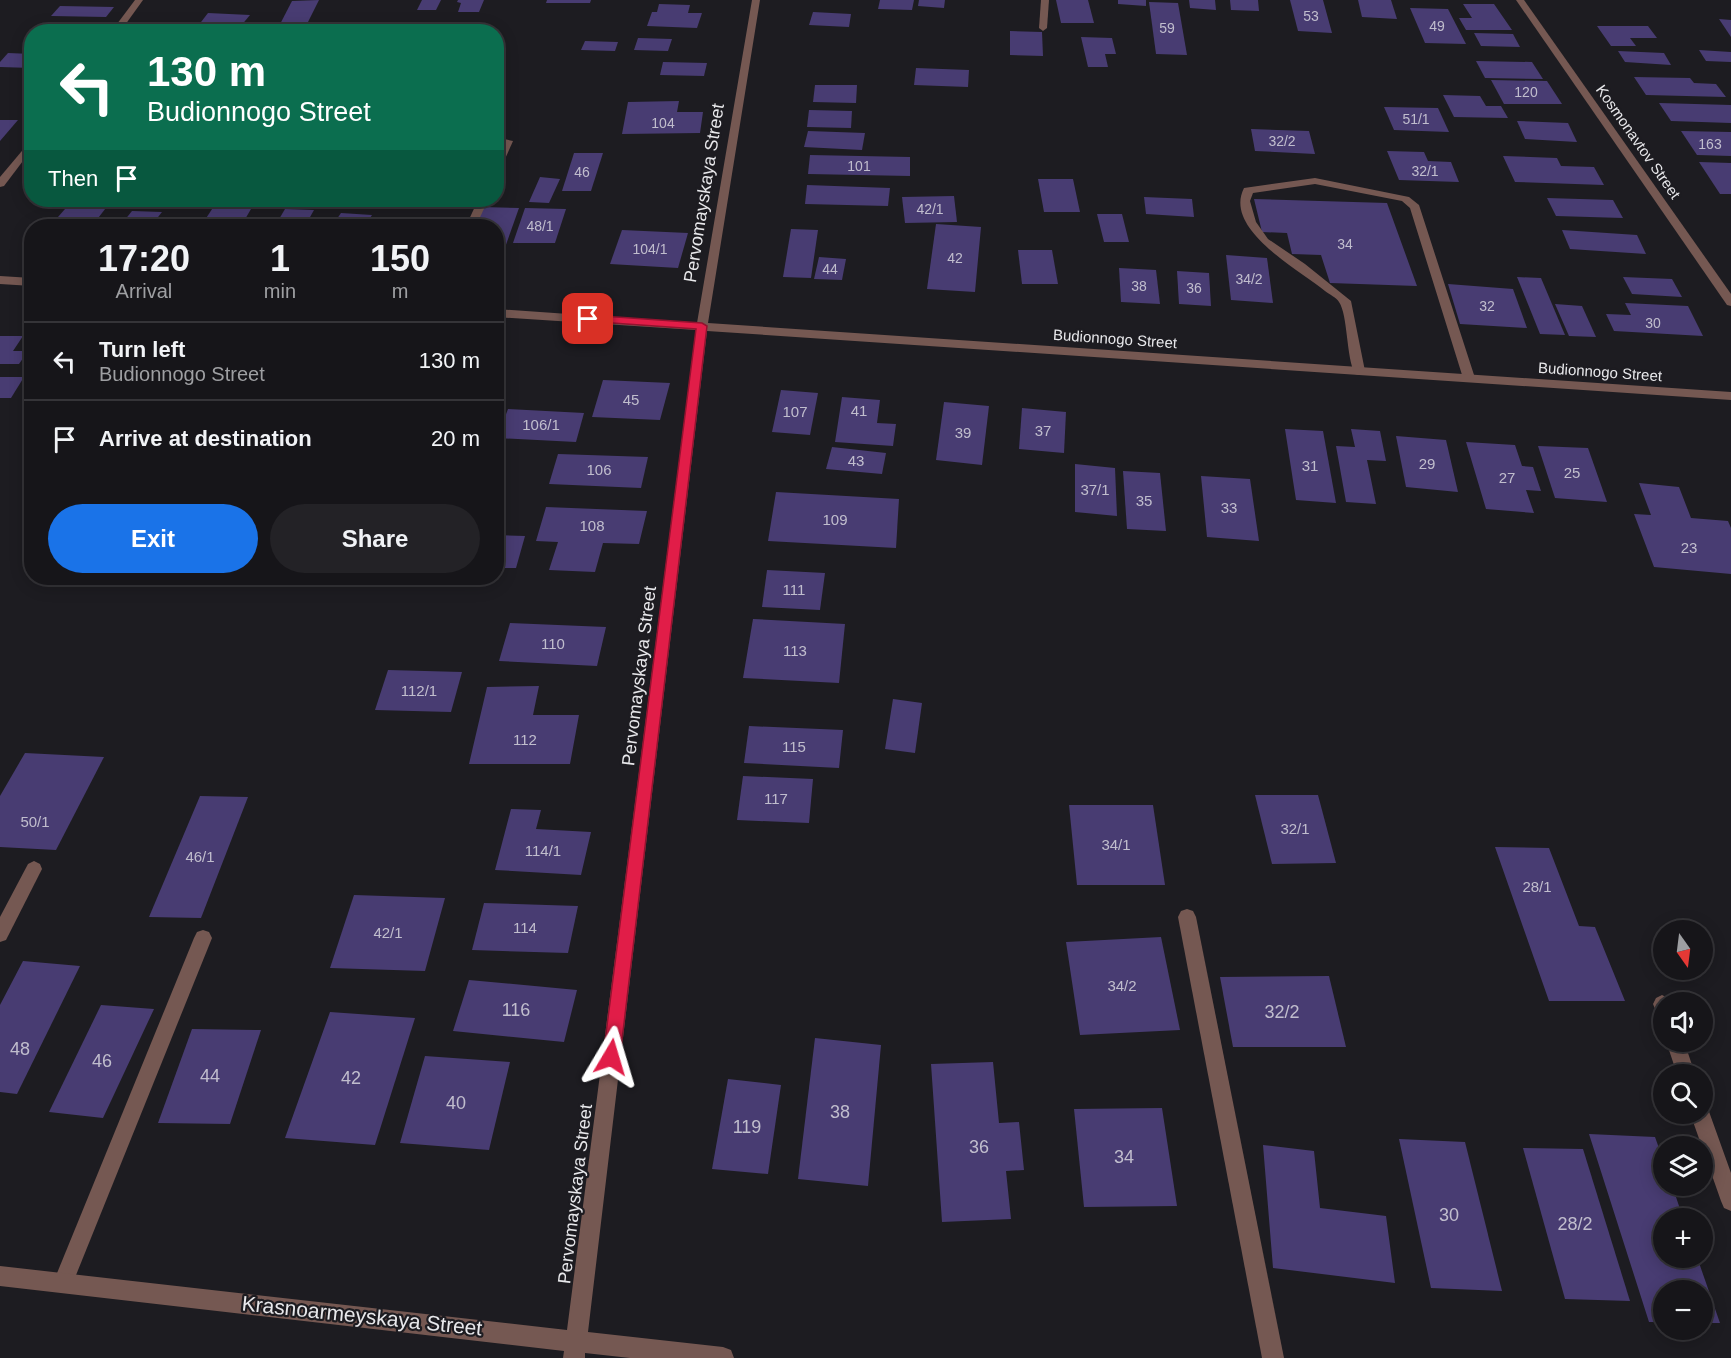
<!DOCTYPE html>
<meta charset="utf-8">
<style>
body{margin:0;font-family:Arial,sans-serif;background:#232226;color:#f1f3f6;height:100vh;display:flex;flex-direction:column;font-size:22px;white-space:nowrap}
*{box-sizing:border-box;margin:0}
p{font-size:20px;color:#9e9fa2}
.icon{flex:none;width:33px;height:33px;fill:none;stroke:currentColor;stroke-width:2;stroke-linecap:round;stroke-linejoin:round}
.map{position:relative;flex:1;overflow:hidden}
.sheet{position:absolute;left:24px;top:219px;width:480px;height:366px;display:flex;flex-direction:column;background:#161519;border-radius:24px;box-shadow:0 3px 15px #0003,0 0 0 2px #353438}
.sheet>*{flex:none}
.banner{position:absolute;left:24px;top:24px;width:480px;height:183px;border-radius:24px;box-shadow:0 3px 15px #0003,0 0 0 2px #353438;background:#0b6e4f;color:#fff;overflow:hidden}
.needle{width:39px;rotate:166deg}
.tools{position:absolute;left:1653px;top:920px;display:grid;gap:12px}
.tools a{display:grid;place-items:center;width:60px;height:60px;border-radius:50%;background:#161519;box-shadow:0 3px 15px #0003,0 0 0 2px #353438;font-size:30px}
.pin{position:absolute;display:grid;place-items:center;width:51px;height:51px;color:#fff;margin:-26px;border-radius:12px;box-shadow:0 3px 9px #0006}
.me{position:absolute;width:66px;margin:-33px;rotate:7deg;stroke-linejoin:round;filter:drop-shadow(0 0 4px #0008)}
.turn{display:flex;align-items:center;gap:21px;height:126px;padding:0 24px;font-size:27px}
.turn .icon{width:78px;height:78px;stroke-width:2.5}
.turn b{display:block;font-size:42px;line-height:51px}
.then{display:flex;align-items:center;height:57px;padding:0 24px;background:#0003;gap:12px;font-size:22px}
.eta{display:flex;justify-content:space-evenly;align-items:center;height:102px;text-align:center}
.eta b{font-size:36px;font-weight:700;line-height:42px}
.primary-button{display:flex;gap:12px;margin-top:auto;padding:12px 24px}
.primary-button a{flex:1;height:69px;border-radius:36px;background:#1a73e8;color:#fff;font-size:24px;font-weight:700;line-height:69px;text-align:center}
.primary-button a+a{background:#232226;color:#f1f3f6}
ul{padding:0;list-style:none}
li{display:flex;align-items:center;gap:18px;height:78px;padding:0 24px;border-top:2px solid #353438}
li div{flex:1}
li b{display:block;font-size:22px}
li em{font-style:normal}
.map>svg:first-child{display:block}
.building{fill:#483c72}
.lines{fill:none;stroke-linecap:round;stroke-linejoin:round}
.lane{fill:#755852;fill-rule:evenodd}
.street{fill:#755852;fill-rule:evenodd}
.route{fill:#e11d48;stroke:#92132f;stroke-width:1.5}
.labels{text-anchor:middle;stroke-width:4.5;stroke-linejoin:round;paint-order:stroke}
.far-number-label{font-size:14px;fill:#c0bdcd}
.far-street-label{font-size:15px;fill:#e8e8eb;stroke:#1d1c21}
.number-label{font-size:15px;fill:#c0bdcd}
.street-label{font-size:18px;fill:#e8e8eb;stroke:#1d1c21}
.near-number-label{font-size:18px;fill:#c0bdcd}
.near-street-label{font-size:21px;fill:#e8e8eb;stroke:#1d1c21}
</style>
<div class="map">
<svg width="1731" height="1358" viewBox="0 0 1731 1358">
<rect width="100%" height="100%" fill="#1d1c21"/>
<g class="building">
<path d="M319 0 303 32H276L292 1Z"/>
<path d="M422 0H441L436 10H417Z"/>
<path d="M458 0H484L479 12H458L461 3 457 2Z"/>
<path d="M547 0H591L590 3H546Z"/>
<path d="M880 0H914L912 10 878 9Z"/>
<path d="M919 0H945L944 8 918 6Z"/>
<path d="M1056 0H1088L1094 23H1061Z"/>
<path d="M1118 0H1146V6L1118 4Z"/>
<path d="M1189 0H1215L1216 10 1190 8Z"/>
<path d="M1230 0H1258L1259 11 1231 10Z"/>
<path d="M1290 0H1323L1332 33 1298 31Z"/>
<path d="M1358 0H1391L1397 19 1362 17Z"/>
<path d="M1149 2 1178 3 1187 55 1156 54Z"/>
<path d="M659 4 690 5 688 13H702L697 28 647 26 652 12H657Z"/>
<path d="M1463 4H1494L1512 30H1466L1459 18H1472Z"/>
<path d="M60 6 114 7 106 17 51 16Z"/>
<path d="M1410 8 1448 9 1466 44 1425 43Z"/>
<path d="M813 12 851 14 849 27 809 25Z"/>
<path d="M208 13 250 15 240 27 198 26Z"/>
<path d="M1719 19 1731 20V37Z"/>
<path d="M53 22H94L86 32H44Z"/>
<path d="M1597 26H1648L1657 38H1630L1636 46H1611Z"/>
<path d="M1010 31 1042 32 1043 56 1010 55Z"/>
<path d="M1474 33 1513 34 1520 47 1481 46Z"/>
<path d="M1081 37 1112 38 1116 54H1105L1108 67H1088Z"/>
<path d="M638 38 672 39 668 51 634 50Z"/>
<path d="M585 41 618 42 615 51 581 50Z"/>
<path d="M1699 50 1731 52V62L1706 61Z"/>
<path d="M1618 51 1664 53 1671 65 1625 62Z"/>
<path d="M8 53 32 54V68L0 67V62Z"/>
<path d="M1476 61 1532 62 1543 79 1485 78Z"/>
<path d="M663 62 707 63 704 76 660 75Z"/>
<path d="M916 68 969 70 968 87 914 85Z"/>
<path d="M1634 77 1690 78 1694 83 1716 84 1726 97 1646 95Z"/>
<path d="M1491 80 1547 81 1562 104H1504Z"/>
<path d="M815 85H857L856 103 813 102Z"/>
<path d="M1443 95 1480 96 1486 106H1501L1508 118 1454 117Z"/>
<path d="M679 101 677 112H703L700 133 622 134 628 102Z"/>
<path d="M1659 103 1731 105V123L1671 121Z"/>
<path d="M1384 107 1438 108 1449 132 1394 130Z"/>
<path d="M809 110 852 111 851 128 807 127Z"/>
<path d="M0 120H18L0 141Z"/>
<path d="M1517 121 1568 123 1577 142 1525 139Z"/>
<path d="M1251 129 1309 131 1315 154 1255 151Z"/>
<path d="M808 131 865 133 862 150 804 147Z"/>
<path d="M1681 131 1731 132V156L1697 155Z"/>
<path d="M1387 151 1424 152 1428 161 1451 162 1459 182 1399 180Z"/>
<path d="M574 153H603L591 191H562Z"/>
<path d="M810 155 910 157V176L808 174Z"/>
<path d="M1503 156 1557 158 1561 166 1594 167 1604 185 1515 182Z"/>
<path d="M1699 162 1731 163V194H1720Z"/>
<path d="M540 177 560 179 549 203 529 202Z"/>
<path d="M1038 179H1073L1080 212H1044Z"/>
<path d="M807 185 890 188 888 206 805 204Z"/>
<path d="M954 196 957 222 905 223 902 197Z"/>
<path d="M1144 197 1192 199 1194 217 1146 214Z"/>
<path d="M1547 198 1613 200 1623 218 1556 216Z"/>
<path d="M1254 199 1387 203 1417 286 1330 283 1321 255 1292 254 1287 233 1262 232Z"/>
<path d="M73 200H112L92 226H50Z"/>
<path d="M216 203 254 204 241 226H201Z"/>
<path d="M481 207 519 208 502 256H496V226H474Z"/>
<path d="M525 208 566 209 555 243H513Z"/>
<path d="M285 209 314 210 305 226H275Z"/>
<path d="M132 211 162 212 151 226H120Z"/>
<path d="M341 213 372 215 365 226H332Z"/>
<path d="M1097 214H1122L1129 242H1104Z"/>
<path d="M392 220 423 221 420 226H388Z"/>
<path d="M936 224 981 227 975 292 927 289Z"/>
<path d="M791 229 818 230 811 278 783 277Z"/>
<path d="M622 230 688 233 678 268 610 264Z"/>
<path d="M1562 230 1637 235 1646 254 1570 249Z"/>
<path d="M1018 250H1052L1058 284H1022Z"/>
<path d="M1226 255 1267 258 1273 303 1231 300Z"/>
<path d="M819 257 846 259 842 280 814 279Z"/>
<path d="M1119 268 1156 270 1160 304 1121 302Z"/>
<path d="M1177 271 1209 273 1211 306 1179 304Z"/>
<path d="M1517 277 1541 278 1565 335 1540 334Z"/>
<path d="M1623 277 1672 279 1682 297 1632 294Z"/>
<path d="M1448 284 1513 289 1527 328 1460 324Z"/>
<path d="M1625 303 1688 306 1703 336 1614 331 1606 314 1631 315Z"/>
<path d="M1555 304 1582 306 1596 337 1569 336Z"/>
<path d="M0 336H23L13 351H28L19 364H0Z"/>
<path d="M0 377H24L11 398H0Z"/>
<path d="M603 380 670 383 660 420 592 417Z"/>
<path d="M781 390 818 393 810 435 772 432Z"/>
<path d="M842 397 880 400 877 423 896 424 893 446 835 442Z"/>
<path d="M944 402 989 406 982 465 936 460Z"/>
<path d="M1022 408 1066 412 1064 453 1019 449Z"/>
<path d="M508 409 584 413 576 442 497 438Z"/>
<path d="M1285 429 1323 431 1336 503 1296 500Z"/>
<path d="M1351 429 1380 431 1386 461 1367 460 1376 504 1346 502 1336 446 1355 447Z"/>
<path d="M1396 436 1446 440 1458 492 1406 487Z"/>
<path d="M1466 442 1515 445 1522 466 1533 467 1541 491 1526 490 1534 513 1486 509Z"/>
<path d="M1538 446 1588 448 1607 502 1555 498Z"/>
<path d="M832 447 886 453 882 474 826 469Z"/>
<path d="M558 454 648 457 641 488 549 484Z"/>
<path d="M1075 464 1115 468 1117 516 1075 512Z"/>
<path d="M1123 471 1160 473 1166 531 1127 529Z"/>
<path d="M1201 476 1250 479 1259 541 1207 537Z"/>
<path d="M1639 483 1679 487 1691 518 1728 521 1731 528V574L1654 567 1634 514 1651 515Z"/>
<path d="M776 492 899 499 896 548 768 541Z"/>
<path d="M546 507 647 511 639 544 603 543 595 572 549 570 558 542 536 541Z"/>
<path d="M496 535 525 536 516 568H496Z"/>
<path d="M767 570 825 573 820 610 762 607Z"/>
<path d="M753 619 845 624 839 683 743 678Z"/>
<path d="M510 623 606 627 597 666 499 661Z"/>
<path d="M388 670 462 672 451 712 375 710Z"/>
<path d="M539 686 533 715H579L570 764H469L487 687Z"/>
<path d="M893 699 922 703 915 753 885 749Z"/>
<path d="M749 726 843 730 839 768 744 763Z"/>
<path d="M25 753 104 757 56 850 0 847V796Z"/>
<path d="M743 776 813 779 809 823 737 820Z"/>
<path d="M1255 795H1318L1336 863 1272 864Z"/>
<path d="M200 796 248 797 201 918 149 917Z"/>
<path d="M1069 805H1153L1165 885H1077Z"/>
<path d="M511 809 541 810 536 829 591 832 581 875 495 870Z"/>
<path d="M1495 847 1549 848 1579 926 1595 927 1625 1001H1549Z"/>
<path d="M354 895 445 898 425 971 330 968Z"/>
<path d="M484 903 578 906 568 953 472 950Z"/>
<path d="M1161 937 1180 1030 1080 1035 1066 942Z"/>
<path d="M23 961 80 966 17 1094 0 1092V1005Z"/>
<path d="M1329 976 1346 1047H1233L1220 977Z"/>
<path d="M469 980 577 990 564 1042 453 1031Z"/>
<path d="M101 1005 154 1009 103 1118 49 1112Z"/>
<path d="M330 1012 415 1018 375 1145 285 1138Z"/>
<path d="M192 1029 261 1030 230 1124 158 1123Z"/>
<path d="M815 1038 881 1045 868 1186 798 1179Z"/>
<path d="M425 1056 510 1062 489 1150 400 1143Z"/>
<path d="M993 1062 999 1123 1019 1122 1024 1170 1006 1171 1011 1219 942 1222 931 1064Z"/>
<path d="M728 1079 781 1085 768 1174 712 1169Z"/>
<path d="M1162 1108 1177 1206 1084 1207 1074 1109Z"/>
<path d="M1589 1134 1655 1137 1664 1162V1185H1672L1683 1218H1664V1257H1697L1720 1323H1702V1290H1664V1322H1649Z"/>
<path d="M1399 1139 1465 1142 1502 1291 1431 1288Z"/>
<path d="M1263 1145 1314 1151 1320 1208 1386 1216 1395 1283 1273 1268Z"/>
<path d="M1523 1148 1583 1149 1630 1301 1565 1299Z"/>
</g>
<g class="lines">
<g class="lane">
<path d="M1041 0H1049L1047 28 1043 31 1039 28Z"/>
<path d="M504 139 513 141 501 168 496 171V155Z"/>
<path d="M1315 178 1409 197 1419 205 1475 378 1473 381H1465L1463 378 1410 208 1402 201 1315 184 1253 193 1250 201 1256 222 1268 239 1305 264 1351 301 1365 371 1359 375 1355 374C1346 357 1348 315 1339 302 1337 298 1329 294 1325 291 1298 269 1223 229 1244 188Z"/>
<path d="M478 200H488L476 226H466Z"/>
<path d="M34 861 40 864 42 869 6 940 0 942V917L28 864Z"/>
<path d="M1187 909 1193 911 1196 917 1284 1358H1262L1178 917 1181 911Z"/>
<path d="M203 930 209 932 212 938 70 1290 63 1293 56 1290 53 1283 194 938 197 932Z"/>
<path d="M1662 995 1668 998 1670 1002H1664V1019L1658 1016 1653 1004 1656 998Z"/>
<path d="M1666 1041H1684L1695 1074H1677Z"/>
<path d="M1702 1105 1707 1106 1731 1173V1211L1724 1208 1721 1201 1690 1113H1702Z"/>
</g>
<g class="street">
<path d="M135 0H143L120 32H111Z"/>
<path d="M752 0H760L708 323 1731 392V400L707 331 588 1332 723 1347 731 1350 734 1358H630L585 1353V1358H563L564 1351 0 1286V1266L567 1330 696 330 496 317V309L697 323Z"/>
<path d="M1516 0H1524L1731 294V306L1727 305Z"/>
<path d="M32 139V149L4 186 0 187V177Z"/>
<path d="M0 276 32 278V286L0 284Z"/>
</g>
</g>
<path class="route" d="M588 315 702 323 707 326 620 1057 617 1063 611 1065 605 1063 603 1057 696 329 584 321V316Z"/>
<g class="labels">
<g class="far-number-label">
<text x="1311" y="21">53</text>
<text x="1437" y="31">49</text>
<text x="1167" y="33">59</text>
<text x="1526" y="97">120</text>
<text x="1416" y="124">51/1</text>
<text x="663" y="128">104</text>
<text x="1282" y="146">32/2</text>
<text x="1710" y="149">163</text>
<text x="859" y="171">101</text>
<text x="1425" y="176">32/1</text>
<text x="582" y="177">46</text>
<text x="930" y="214">42/1</text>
<text x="540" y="231">48/1</text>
<text x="1345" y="249">34</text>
<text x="650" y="254">104/1</text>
<text x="955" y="263">42</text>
<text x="830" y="274">44</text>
<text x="1249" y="284">34/2</text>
<text x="1139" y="291">38</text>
<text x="1194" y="293">36</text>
<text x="1487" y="311">32</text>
<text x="1653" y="328">30</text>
</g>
<g class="far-street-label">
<text transform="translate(1638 142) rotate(55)" y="5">Kosmonavtov Street</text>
<text transform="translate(1115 339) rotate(4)" y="5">Budionnogo Street</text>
<text transform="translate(1600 372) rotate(4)" y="5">Budionnogo Street</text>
</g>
<g class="number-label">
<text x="631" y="405">45</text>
<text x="859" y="416">41</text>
<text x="795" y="417">107</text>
<text x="541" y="430">106/1</text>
<text x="1043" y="436">37</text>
<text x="963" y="438">39</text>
<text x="856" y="466">43</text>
<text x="1427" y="469">29</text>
<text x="1310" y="471">31</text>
<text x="599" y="475">106</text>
<text x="1572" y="478">25</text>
<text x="1507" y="483">27</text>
<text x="1095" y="495">37/1</text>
<text x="1144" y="506">35</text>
<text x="1229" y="513">33</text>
<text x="835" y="525">109</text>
<text x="592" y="531">108</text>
<text x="1689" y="553">23</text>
<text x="794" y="595">111</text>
<text x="553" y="649">110</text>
<text x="795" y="656">113</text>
<text x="419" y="696">112/1</text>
<text x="525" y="745">112</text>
<text x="794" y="752">115</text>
<text x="776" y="804">117</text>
<text x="35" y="827">50/1</text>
<text x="1295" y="834">32/1</text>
<text x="1116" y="850">34/1</text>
<text x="543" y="856">114/1</text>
<text x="200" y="862">46/1</text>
<text x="1537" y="892">28/1</text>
<text x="525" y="933">114</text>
<text x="388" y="938">42/1</text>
<text x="1122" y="991">34/2</text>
</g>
<g class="street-label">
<text transform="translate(704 193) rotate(-81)" y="6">Pervomayskaya Street</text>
<text transform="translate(639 676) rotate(-83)" y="6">Pervomayskaya Street</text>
<text transform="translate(575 1194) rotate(-83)" y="6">Pervomayskaya Street</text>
</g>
<g class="near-number-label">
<text x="516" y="1016">116</text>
<text x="1282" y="1018">32/2</text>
<text x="20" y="1055">48</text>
<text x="102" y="1067">46</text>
<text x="210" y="1082">44</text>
<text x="351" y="1084">42</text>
<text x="456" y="1109">40</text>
<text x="840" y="1118">38</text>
<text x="747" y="1133">119</text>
<text x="979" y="1153">36</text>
<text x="1124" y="1163">34</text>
<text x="1449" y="1221">30</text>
<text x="1575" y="1230">28/2</text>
</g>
<g class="near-street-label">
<text transform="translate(362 1316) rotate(6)" y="7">Krasnoarmeyskaya Street</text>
</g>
</g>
</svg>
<div class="tools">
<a><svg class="needle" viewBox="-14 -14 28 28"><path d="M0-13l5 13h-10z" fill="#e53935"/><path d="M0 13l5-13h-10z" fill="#9e9fa2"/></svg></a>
<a><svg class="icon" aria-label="sound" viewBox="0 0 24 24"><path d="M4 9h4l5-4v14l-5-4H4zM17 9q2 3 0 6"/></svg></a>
<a><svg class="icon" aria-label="search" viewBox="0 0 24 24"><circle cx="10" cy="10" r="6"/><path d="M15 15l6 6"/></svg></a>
<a><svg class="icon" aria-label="layers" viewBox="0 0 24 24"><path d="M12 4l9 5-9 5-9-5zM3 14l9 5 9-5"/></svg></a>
<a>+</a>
<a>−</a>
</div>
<div class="pin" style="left:588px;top:319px;background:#d93025"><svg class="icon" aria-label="arrive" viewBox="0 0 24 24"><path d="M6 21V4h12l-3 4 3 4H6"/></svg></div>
<svg class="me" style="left:611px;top:1057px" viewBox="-20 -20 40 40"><path d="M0-17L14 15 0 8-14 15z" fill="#e11d48" stroke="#fff" stroke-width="4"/></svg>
<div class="banner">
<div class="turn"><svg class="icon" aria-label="left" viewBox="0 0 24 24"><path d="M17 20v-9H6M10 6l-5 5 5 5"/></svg><div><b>130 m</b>Budionnogo Street</div></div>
<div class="then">Then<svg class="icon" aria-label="arrive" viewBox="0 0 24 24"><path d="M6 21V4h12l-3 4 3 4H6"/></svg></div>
</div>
<section class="sheet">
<div class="eta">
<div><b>17:20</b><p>Arrival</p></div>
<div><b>1</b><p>min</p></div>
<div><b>150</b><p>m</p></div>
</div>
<ul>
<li><svg class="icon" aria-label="left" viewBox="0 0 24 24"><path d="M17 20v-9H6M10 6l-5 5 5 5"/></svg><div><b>Turn left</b><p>Budionnogo Street</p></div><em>130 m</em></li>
<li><svg class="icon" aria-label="arrive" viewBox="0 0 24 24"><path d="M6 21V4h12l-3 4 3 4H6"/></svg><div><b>Arrive at destination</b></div><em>20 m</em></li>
</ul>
<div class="primary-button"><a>Exit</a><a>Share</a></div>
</section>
</div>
